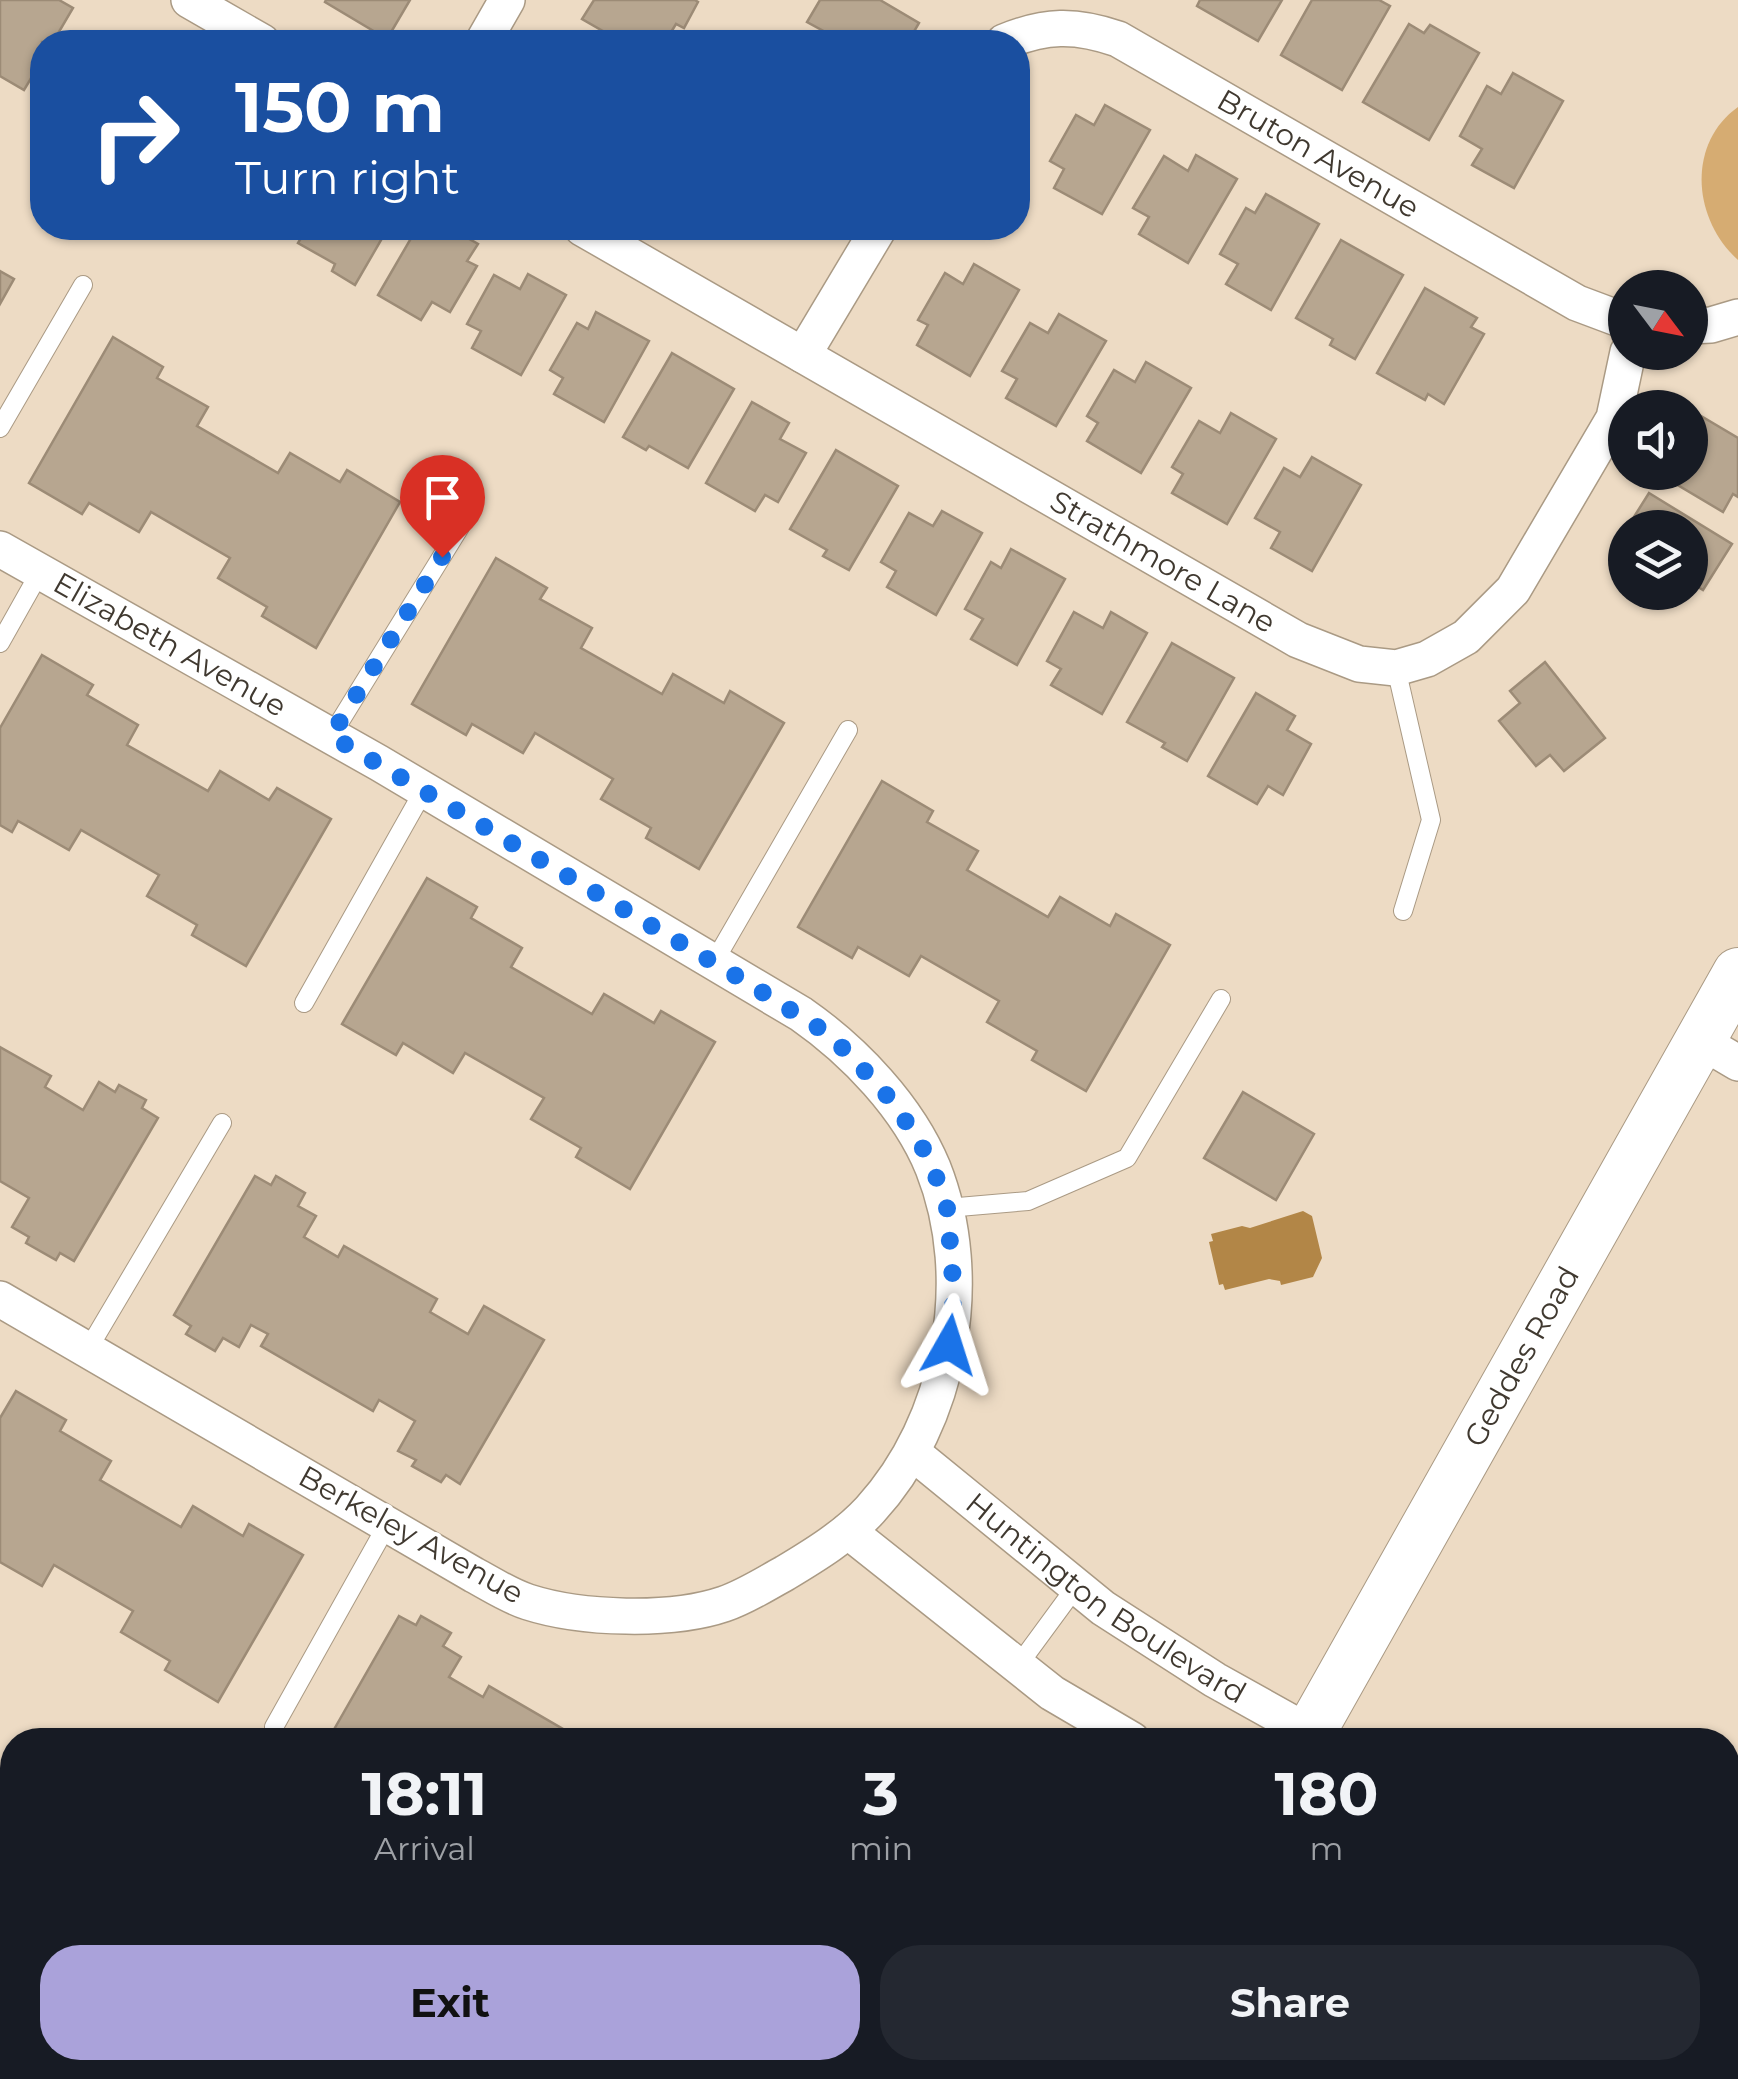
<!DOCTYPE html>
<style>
body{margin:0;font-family:Montserrat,sans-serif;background:#242831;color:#f1f3f6;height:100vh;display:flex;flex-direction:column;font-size:38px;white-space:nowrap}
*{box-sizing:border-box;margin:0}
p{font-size:32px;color:#9ea1a6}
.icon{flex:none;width:55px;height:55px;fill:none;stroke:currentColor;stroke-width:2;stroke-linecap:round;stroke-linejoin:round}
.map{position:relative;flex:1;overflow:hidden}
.drawer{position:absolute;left:0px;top:1728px;width:1740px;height:352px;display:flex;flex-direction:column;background:#171b24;border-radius:40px 40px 0 0;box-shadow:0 2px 8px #0004}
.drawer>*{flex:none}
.hud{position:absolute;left:30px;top:30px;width:1000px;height:210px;border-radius:40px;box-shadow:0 2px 8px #0004;background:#1a4fa0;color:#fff;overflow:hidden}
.needle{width:65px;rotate:122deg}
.buttons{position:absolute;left:1608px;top:270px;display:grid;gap:20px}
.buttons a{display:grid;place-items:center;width:100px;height:100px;border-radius:50%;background:#171b24;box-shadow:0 2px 8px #0004;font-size:50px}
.pin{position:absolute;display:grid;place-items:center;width:85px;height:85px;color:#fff;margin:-102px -42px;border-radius:50% 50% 50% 0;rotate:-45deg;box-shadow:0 0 10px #0007}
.pin .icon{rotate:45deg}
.me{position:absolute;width:110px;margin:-55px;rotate:6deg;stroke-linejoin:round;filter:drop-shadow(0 0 8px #0008)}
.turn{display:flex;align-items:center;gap:35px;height:210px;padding:0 40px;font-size:45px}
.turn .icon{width:130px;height:130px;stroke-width:2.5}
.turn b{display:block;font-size:70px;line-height:85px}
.eta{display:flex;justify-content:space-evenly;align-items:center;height:170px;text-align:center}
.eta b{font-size:60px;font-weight:700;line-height:70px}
.button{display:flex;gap:20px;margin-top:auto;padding:20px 40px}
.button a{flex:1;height:115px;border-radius:40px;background:#aaa2da;color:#111;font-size:40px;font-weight:700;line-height:115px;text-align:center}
.button a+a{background:#242831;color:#f1f3f6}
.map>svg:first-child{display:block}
.green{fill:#d6ac72}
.water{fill:#b28647}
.building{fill:#b7a690;stroke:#9c8b76;stroke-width:2.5}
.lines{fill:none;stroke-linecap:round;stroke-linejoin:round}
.service-casing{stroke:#aa9a84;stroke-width:20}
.minor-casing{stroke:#aa9a84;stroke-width:38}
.secondary-casing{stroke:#aa9a84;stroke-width:52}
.service{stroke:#fff;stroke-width:18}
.minor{stroke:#fff;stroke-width:35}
.secondary{stroke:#fff;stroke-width:50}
.route{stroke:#1a73e8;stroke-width:18;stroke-dasharray:0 32.4}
.labels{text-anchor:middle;stroke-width:8;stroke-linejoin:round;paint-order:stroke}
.street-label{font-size:30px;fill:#403930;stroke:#fff}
</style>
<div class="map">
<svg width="1738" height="2079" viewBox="0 0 1738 2079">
<rect width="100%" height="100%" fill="#eddbc4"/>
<path class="green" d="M1738 107V260C1693 220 1686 144 1738 107Z"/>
<path class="water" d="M1303 1211 1312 1216 1322 1258 1313 1277 1281 1285 1280 1281 1269 1279 1225 1290 1223 1284 1219 1285 1209 1242 1213 1241 1211 1234 1242 1226 1250 1228Z"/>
<g class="building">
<path d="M0 0H59L73 8 53 42H42V60L24 90 0 76Z"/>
<path d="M326 0H410L387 39 325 2Z"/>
<path d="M594 0H695L698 2 684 28 676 24 665 42H622L582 19Z"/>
<path d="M820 0H880L919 23 908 42H821L827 33 807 22Z"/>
<path d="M1200 0H1282L1258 41 1197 6Z"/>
<path d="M1312 0H1379L1390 6 1342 90 1281 55Z"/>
<path d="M1409 24 1424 33 1430 25 1479 53 1429 140 1363 102Z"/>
<path d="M561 33 577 42H556Z"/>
<path d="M1513 73 1563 101 1514 188 1472 165 1482 149 1460 136 1487 86 1501 94Z"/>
<path d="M1105 105 1150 130 1102 214 1054 188 1064 169 1050 161 1076 115 1094 125Z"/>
<path d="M1196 155 1237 179 1188 263 1139 234 1149 217 1133 208 1164 156 1188 171Z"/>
<path d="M1266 194 1319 224 1271 310 1226 284 1238 264 1220 254 1246 208 1255 213Z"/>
<path d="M307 228H388L355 285 332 271 335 264 298 243Z"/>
<path d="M417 228H450L478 244 467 261 477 266 450 312 432 302 421 320 378 295Z"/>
<path d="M747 228H770L764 237Z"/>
<path d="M781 228H803L797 237Z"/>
<path d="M1341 240 1403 275 1355 359 1330 345 1333 339 1296 318Z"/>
<path d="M974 264 1019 290 970 376 917 345 928 325 918 320 945 273 963 284Z"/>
<path d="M0 271 14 279 0 304Z"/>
<path d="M528 274 566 295 521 375 472 348 481 331 467 324 494 275 520 289Z"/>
<path d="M1425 288 1477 318 1471 327 1484 334 1444 404 1428 394 1425 400 1377 373Z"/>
<path d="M596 312 649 341 604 422 554 394 563 378 550 370 577 323 588 329Z"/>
<path d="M1059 314 1106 341 1056 426 1006 398 1017 379 1002 371 1030 323 1048 333Z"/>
<path d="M113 337 163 367 157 378 208 407 197 426 278 473 290 453 340 482 347 470 400 502 316 648 262 616 267 607 218 578 230 558 151 512 139 532 89 503 82 514 29 483Z"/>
<path d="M672 353 734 389 688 468 649 446 646 450 623 437Z"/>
<path d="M1146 362 1191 388 1141 473 1087 441 1098 423 1087 416 1114 370 1135 382Z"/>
<path d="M752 402 789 423 780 439 806 453 778 502 765 495 755 511 706 483Z"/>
<path d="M1231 413 1276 439 1227 524 1172 493 1183 474 1172 467 1199 421 1220 433Z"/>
<path d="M1696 413 1738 438V497L1733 494 1723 512 1676 484 1682 474 1679 472H1690V423Z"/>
<path d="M836 450 898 486 849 570 823 556 827 550 790 529Z"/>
<path d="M1312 457 1361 485 1312 571 1271 548 1280 532 1255 518 1284 468 1300 477Z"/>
<path d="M1649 493 1732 544 1703 590 1690 582V528H1627Z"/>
<path d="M942 511 982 533 936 615 887 587 896 571 881 562 909 513 933 526Z"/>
<path d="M1011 549 1065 579 1017 665 971 639 983 619 965 609 991 562 1001 568Z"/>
<path d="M496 558 547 588 540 599 592 628 581 648 662 694 673 674 724 703 730 691 784 723 699 869 646 838 651 828 601 799 613 779 535 733 523 753 472 724 466 735 412 704Z"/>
<path d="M1074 612 1103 628 1111 612 1147 633 1102 714 1051 685 1061 669 1047 661Z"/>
<path d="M1172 643 1234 678 1187 761 1162 747 1165 743 1127 722Z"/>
<path d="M42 655 93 685 87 695 138 725 127 745 208 791 220 771 269 800 277 788 331 819 246 966 192 935 197 925 147 896 159 875 81 830 69 850 18 821 12 832 0 825V728Z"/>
<path d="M1545 662 1605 738 1564 771 1550 755 1536 766 1499 721 1520 703 1510 691Z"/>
<path d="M1256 693 1295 716 1287 730 1311 744 1283 795 1268 786 1257 804 1208 776Z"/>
<path d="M882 781 933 811 927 822 978 851 967 870 1048 917 1060 897 1110 926 1116 914 1170 945 1086 1091 1032 1060 1037 1051 987 1022 999 1001 921 956 909 976 858 947 852 958 798 927Z"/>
<path d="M427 878 477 907 471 918 522 948 511 967 592 1014 604 994 654 1023 661 1011 715 1042 630 1189 576 1157 581 1148 531 1119 544 1098 465 1053 453 1073 403 1043 396 1055 342 1024Z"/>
<path d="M0 1047 51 1076 45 1087 83 1110 99 1082 115 1092 119 1085 146 1100 142 1108 158 1118 74 1261 60 1253 56 1260 26 1243 29 1237 12 1227 29 1198 0 1181Z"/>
<path d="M1243 1092 1314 1134 1276 1200 1204 1158Z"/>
<path d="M255 1176 271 1185 276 1176 305 1193 298 1206 316 1216 304 1237 338 1257 344 1246 437 1299 430 1312 468 1334 484 1306 544 1340 460 1484 446 1475 441 1482 412 1466 416 1460 398 1451 415 1421 379 1400 373 1411 261 1346 268 1334 251 1325 239 1347 223 1338 215 1351 186 1334 191 1326 174 1315Z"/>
<path d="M16 1391 66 1420 60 1431 111 1461 100 1480 181 1527 193 1506 243 1536 249 1524 303 1555 218 1702 165 1670 170 1661 121 1632 133 1611 54 1565 42 1586 0 1562V1418Z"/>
<path d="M399 1616 416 1625 421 1616 451 1633 443 1646 461 1657 449 1677 483 1697 489 1686 582 1740H328Z"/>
<path d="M0 1806 12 1814V1966L0 1959 3 1948 0 1946Z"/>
<path d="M161 2068H337L331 2079H180Z"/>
</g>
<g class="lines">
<defs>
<g id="service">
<path d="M0 428 83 285"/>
<path d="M0 643 40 572"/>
<path d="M1396 668 1431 820 1403 911"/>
<path d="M331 736 460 527"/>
<path d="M714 962 848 730"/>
<path d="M304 1003 424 790"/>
<path d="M947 1208 1028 1201 1127 1158 1221 999"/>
<path d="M87 1351 222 1123"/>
<path d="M1017 1667 1075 1588"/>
<path d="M274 1727 387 1525"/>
</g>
<g id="minor">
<path d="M189 0 262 42"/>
<path d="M483 42 507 0"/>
<path id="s1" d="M1004 42C1045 25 1075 24 1118 39L1577 303 1625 321"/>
<path id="s2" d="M582 228 1298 640 1359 664 1396 668 1427 659 1466 637 1513 590 1614 418 1628 352"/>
<path d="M1690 326 1711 325 1738 317"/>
<path d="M803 355 879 228"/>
<path id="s3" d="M0 549 379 763 801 1014C854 1051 908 1107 933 1168 977 1279 951 1422 870 1510 846 1536 815 1555 785 1573 765 1584 745 1597 724 1604 671 1622 581 1619 528 1602 509 1596 491 1584 474 1575L0 1299"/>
<path d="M1699 1040 1738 1063"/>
<path id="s4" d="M913 1453 1103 1608 1215 1680 1310 1733"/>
<path d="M848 1531 1052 1693 1132 1740"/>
<path d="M1728 2046 1738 2053"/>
<path d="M5 2079 39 2068"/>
<path d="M1681 2079 1687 2068"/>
</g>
<g id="secondary">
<path id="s5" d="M1306 1740 1738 973"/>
<path d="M1115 2079 1121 2068"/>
</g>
</defs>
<use href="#service" class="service-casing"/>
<use href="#minor" class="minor-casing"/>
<use href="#secondary" class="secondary-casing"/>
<use href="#service" class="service"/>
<use href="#minor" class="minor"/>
<use href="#secondary" class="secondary"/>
</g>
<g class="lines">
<path class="route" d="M442 557 331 736 743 980 830 1035 882 1089 915 1134 932 1165 947 1208 951 1254 954 1295 949 1345"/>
</g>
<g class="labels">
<g class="street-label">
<text dy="10" stroke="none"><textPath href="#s1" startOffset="348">Bruton Avenue</textPath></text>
<text dy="10" stroke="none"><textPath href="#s2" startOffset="670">Strathmore Lane</textPath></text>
<text dy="10" stroke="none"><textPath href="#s3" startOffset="195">Elizabeth Avenue</textPath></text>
<text dy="10" stroke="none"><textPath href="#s5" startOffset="440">Geddes Road</textPath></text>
<text transform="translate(411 1535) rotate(29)" y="10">Berkeley Avenue</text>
<text dy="10" stroke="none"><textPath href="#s4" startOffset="242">Huntington Boulevard</textPath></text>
</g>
</g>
</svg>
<div class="buttons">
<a><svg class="needle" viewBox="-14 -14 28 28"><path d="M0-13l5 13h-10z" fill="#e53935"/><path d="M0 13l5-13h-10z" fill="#9ea1a6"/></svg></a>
<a><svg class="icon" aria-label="sound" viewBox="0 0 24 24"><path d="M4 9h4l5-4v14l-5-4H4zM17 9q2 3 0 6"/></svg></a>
<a><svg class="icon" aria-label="layers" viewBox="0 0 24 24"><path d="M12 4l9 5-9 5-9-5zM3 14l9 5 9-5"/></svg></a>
</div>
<div class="pin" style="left:442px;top:557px;background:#d93025"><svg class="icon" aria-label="arrive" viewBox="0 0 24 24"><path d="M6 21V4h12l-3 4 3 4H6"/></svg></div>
<svg class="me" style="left:949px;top:1345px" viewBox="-20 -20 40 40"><path d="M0-17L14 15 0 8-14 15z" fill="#1a73e8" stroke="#fff" stroke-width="4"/></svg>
<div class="hud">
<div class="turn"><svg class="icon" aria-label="right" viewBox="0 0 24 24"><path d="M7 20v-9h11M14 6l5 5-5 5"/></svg><div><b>150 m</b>Turn right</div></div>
</div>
<section class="drawer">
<div class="eta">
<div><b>18:11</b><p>Arrival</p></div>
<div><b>3</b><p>min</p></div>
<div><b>180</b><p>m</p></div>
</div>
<div class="button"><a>Exit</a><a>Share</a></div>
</section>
</div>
